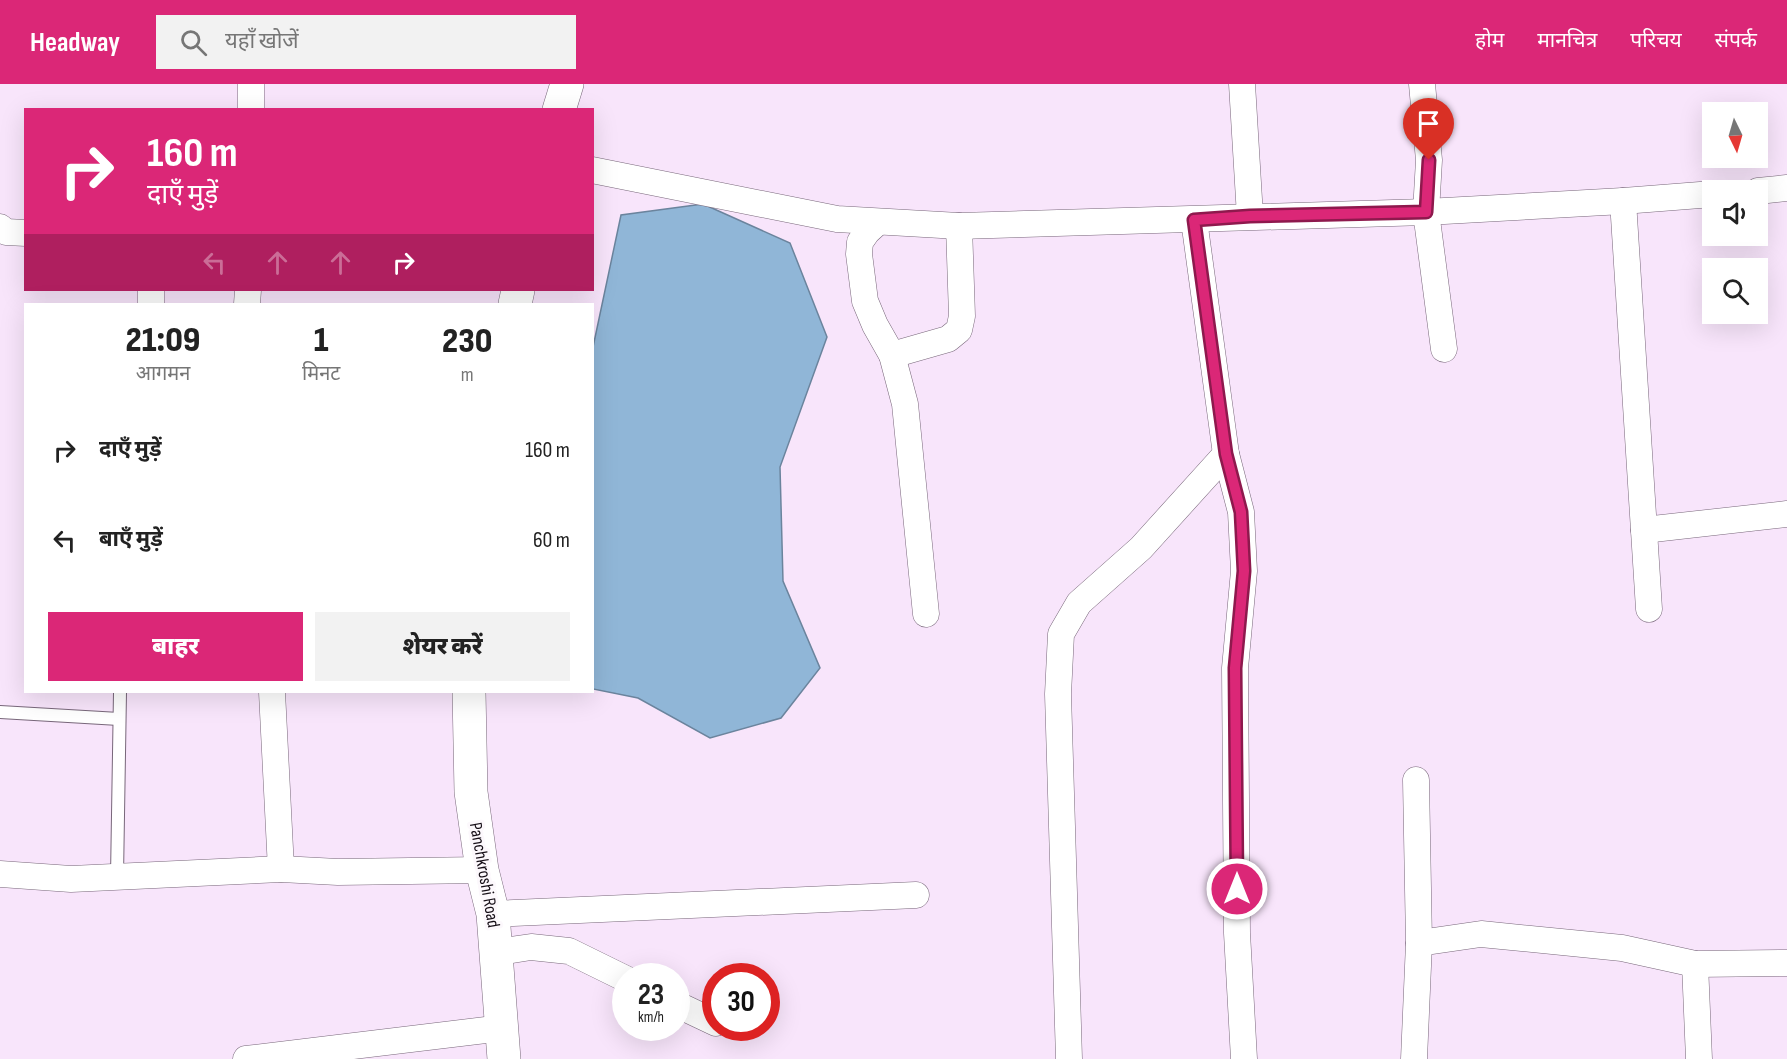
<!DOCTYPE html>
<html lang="hi">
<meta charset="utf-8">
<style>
body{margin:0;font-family:"Sofia Sans Condensed","Noto Sans Devanagari",sans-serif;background:#f2f2f2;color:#222;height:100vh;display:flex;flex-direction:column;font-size:22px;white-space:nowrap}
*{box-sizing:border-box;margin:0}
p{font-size:20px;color:#767676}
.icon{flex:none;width:33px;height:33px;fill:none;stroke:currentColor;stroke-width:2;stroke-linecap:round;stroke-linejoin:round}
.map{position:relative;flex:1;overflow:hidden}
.details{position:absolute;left:24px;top:219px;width:570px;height:390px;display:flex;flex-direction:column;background:#fff;border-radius:0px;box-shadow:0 6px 24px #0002}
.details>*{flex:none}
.hud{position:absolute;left:24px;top:24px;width:570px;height:183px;border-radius:0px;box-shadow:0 6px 24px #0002;background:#db2777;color:#fff;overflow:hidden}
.needle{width:39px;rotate:175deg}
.fabs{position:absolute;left:1702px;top:18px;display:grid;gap:12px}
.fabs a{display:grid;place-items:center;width:66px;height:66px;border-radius:0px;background:#fff;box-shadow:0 6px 24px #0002;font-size:30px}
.speed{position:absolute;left:612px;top:879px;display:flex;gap:12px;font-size:30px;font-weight:700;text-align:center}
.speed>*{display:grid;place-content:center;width:78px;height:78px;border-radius:50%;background:#fff;box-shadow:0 6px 24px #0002;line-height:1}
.speed small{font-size:15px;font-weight:400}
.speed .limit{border:9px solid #d22;background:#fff;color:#111}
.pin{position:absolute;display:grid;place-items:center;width:51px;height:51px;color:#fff;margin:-62px -26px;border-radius:50% 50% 50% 0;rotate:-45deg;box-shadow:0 0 6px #0007}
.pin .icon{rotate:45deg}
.me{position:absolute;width:66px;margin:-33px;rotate:0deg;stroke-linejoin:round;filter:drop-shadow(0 0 4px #0008)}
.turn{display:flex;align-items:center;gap:21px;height:126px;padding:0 24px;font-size:27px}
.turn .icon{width:78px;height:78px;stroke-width:2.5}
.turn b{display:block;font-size:42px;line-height:51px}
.lanes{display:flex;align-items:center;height:57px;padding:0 24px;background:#0003;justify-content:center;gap:30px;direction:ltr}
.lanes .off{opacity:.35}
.eta{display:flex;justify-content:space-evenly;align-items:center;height:102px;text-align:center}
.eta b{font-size:36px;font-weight:800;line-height:42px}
.button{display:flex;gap:12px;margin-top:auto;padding:12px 24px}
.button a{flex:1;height:69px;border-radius:0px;background:#db2777;color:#fff;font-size:24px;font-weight:800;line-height:69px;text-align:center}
.button a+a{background:#f2f2f2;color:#222}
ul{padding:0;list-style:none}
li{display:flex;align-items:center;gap:18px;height:90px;padding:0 24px}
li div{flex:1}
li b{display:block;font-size:22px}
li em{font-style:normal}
header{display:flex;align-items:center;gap:36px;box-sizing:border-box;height:84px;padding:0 30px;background:#db2777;color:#fff}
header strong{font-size:28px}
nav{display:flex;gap:33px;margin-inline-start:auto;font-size:21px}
.search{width:420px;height:54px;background:#f2f2f2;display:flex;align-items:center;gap:15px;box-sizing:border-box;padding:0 21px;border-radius:0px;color:#767676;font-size:22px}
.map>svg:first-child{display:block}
.water{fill:#90b6d7;stroke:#6b849d;stroke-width:1.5}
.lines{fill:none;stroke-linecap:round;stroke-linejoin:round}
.lane-casing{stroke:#78677a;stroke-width:14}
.street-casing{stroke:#78677a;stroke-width:27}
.secondary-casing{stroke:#78677a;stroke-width:34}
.lane{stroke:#fff;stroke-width:12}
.street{stroke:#fff;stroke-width:26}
.secondary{stroke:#fff;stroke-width:33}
.route-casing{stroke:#8e194d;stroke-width:15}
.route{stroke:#db2777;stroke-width:10}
.labels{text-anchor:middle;stroke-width:6;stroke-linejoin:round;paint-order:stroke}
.street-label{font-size:18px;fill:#150e16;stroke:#fcf8fc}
</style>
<header>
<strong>Headway</strong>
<div class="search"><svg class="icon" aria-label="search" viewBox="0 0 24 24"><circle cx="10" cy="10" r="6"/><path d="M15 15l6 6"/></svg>यहाँ खोजें</div>
<nav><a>होम</a><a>मानचित्र</a><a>परिचय</a><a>संपर्क</a></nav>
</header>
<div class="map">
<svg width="1787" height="975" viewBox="0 0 1787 975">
<rect width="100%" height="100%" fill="#f8e5fb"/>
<path class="water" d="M703 120 790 159 827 253 780 383 783 497 820 584 781 634 710 654 638 614 593 605V263L621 131Z"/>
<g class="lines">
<defs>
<g id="lane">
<path d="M0 628 119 635"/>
<path d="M117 793 120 608"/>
</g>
<g id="street">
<path d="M251 0V26"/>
<path d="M1242 0 1250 132"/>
<path d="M1422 0 1429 76 1426 128 1444 265"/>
<path d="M592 86 837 135 959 142 1426 128 1623 117 1713 110"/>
<path d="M1758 107 1787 104"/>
<path d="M1623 117 1649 525"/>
<path d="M1194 136 1226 370 1241 428 1244 487 1235 584 1237 849 1244 975"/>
<path d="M878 138 867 148 860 158 859 170 865 217 875 241 892 271 905 320 926 530"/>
<path d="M0 143 6 148 26 149"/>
<path d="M151 220V206"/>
<path d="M247 220 248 206"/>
<path d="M892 271 948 255 959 246 962 232 959 142"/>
<path d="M1644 446 1787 430"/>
<path d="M272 608 281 785"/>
<path d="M1416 696 1419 859"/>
<path d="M0 790 71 795 281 785 338 788 482 786"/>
<path d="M493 830 916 811"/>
<path d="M498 868 531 863 569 867 626 895"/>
<path d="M1695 880 1699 975"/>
<path d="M676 920 716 939"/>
<path d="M246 975 502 944"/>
<path d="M1069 975 1058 610 1061 550 1079 519 1141 464 1226 370"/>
<path d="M1414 975 1419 859 1481 850 1622 864 1695 880 1787 879"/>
</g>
<g id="secondary">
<path d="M559 26 567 0"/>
<path d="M515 220 518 206"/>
<path d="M469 608 471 708 482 786 493 830 504 975"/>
</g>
</defs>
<use href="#lane" class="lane-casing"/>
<use href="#street" class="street-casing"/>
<use href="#secondary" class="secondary-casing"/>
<use href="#lane" class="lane"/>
<use href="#street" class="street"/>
<use href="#secondary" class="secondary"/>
</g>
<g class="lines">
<defs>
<path id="route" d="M1237 805 1235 584 1244 487 1241 428 1226 370 1194 136 1250 132 1426 128 1429 76"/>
</defs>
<use href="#route" class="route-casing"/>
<use href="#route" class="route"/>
</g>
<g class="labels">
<g class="street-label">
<text transform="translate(485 791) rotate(80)" y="6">Panchkroshi Road</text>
</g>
</g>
</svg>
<div class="fabs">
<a><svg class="needle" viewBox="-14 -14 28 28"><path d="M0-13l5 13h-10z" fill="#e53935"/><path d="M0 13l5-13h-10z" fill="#767676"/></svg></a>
<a><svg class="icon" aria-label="sound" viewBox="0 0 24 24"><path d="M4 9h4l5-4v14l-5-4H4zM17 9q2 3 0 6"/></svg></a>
<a><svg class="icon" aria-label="search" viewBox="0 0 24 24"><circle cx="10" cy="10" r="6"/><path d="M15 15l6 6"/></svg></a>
</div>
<div class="speed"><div>23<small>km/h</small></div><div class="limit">30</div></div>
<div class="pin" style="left:1429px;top:76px;background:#d93025"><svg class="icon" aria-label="arrive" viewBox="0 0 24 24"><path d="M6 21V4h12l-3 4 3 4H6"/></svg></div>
<svg class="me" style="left:1237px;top:805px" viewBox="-20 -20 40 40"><circle r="17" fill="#db2777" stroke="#fff" stroke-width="3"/><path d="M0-11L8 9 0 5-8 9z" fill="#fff"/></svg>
<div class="hud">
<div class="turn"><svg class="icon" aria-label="right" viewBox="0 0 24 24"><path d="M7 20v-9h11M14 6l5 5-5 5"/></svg><div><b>160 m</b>दाएँ मुड़ें</div></div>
<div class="lanes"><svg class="icon off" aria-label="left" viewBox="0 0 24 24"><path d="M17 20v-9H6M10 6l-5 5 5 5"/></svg><svg class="icon off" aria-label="ahead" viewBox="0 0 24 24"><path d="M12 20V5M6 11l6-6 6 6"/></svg><svg class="icon off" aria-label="ahead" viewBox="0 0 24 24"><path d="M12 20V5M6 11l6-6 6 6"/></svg><svg class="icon" aria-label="right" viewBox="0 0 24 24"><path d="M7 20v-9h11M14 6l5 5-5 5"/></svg></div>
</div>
<section class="details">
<div class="eta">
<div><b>21:09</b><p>आगमन</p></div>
<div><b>1</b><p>मिनट</p></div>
<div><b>230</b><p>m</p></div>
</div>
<ul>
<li><svg class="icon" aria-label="right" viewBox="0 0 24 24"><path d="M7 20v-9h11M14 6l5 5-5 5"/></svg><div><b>दाएँ मुड़ें</b></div><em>160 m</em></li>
<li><svg class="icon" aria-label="left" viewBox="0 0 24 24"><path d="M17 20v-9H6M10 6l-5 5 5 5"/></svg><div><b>बाएँ मुड़ें</b></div><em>60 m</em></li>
</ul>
<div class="button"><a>बाहर</a><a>शेयर करें</a></div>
</section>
</div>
